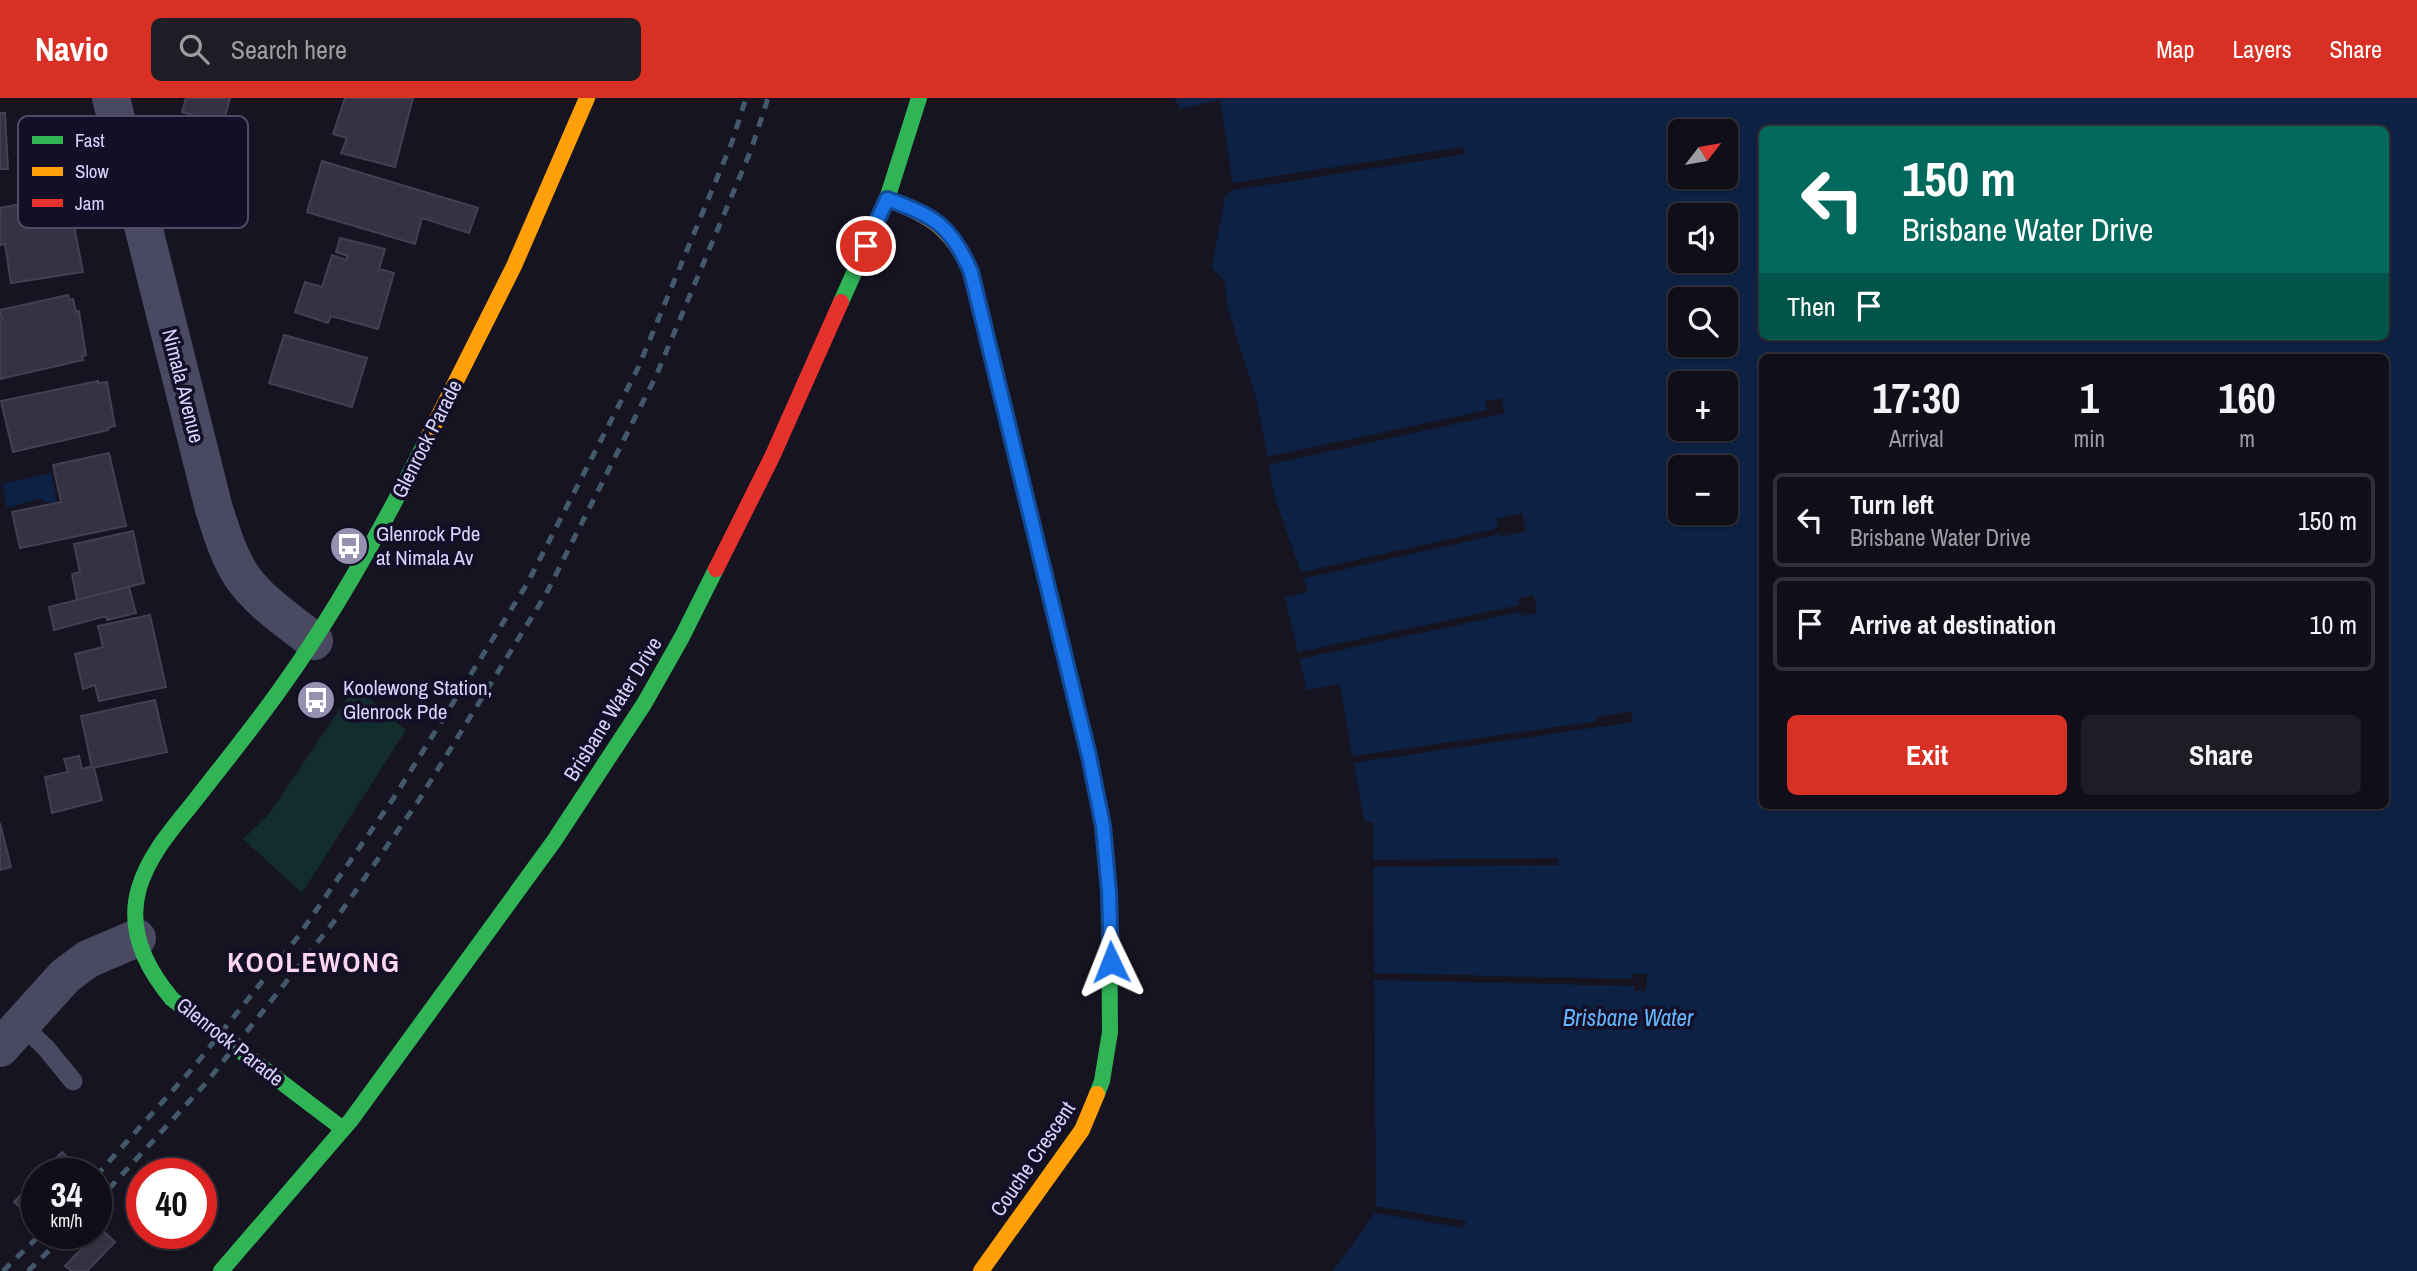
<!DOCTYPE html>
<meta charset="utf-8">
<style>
body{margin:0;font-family:"Archivo Narrow",sans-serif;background:#1e1d26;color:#f1f3f6;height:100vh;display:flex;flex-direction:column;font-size:26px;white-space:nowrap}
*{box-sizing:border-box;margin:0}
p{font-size:23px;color:#9c9ca2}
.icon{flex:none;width:38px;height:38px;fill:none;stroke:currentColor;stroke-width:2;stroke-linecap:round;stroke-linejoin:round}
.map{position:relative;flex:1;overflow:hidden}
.side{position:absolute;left:1759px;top:256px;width:630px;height:455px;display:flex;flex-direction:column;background:#100f19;border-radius:10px;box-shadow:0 2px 5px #0004,0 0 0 2px #302f38}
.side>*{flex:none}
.banner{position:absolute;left:1759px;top:28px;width:630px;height:214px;border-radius:10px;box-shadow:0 2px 5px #0004,0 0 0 2px #302f38;background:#00695c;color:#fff;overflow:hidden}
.needle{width:46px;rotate:59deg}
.buttons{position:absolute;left:1668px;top:21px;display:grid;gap:14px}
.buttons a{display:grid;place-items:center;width:70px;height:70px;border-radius:10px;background:#100f19;box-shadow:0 2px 5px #0004,0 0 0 2px #302f38;font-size:35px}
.speed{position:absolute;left:21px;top:1060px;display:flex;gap:14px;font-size:35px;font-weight:700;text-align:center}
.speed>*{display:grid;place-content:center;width:91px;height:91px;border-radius:50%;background:#100f19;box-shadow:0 2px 5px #0004,0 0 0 2px #302f38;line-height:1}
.speed small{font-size:18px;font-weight:400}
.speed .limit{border:10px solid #d22;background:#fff;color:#111}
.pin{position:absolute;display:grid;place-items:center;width:60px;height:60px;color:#fff;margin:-30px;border:4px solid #fff;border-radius:50%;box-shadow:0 2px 7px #0007}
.me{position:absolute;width:77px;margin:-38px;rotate:358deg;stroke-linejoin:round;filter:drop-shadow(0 0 5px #0008)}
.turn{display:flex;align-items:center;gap:24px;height:147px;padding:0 28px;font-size:32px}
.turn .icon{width:91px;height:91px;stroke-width:2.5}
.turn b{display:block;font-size:49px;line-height:60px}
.then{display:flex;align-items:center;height:66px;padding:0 28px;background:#0003;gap:14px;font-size:26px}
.eta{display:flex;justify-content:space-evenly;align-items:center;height:119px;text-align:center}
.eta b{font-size:42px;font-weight:800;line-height:49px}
.button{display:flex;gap:14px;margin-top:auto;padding:14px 28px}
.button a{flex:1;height:80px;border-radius:10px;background:#d93025;color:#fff;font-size:28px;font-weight:800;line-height:80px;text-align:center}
.button a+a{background:#1e1d26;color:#f1f3f6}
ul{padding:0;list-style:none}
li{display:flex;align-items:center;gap:21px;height:94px;margin:0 14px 10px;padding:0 14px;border:4px solid #302f38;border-radius:10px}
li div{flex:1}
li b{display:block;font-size:26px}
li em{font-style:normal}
header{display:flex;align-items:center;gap:42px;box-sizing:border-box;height:98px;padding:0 35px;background:#d93025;color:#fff}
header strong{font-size:33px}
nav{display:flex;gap:38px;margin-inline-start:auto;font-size:24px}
.search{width:490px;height:63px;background:#1e1d26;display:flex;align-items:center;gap:18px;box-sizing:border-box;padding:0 24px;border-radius:10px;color:#9c9ca2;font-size:26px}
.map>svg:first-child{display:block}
.green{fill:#132c2d}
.water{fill:#0d2144;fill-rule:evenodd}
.pier{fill:#161421}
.building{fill:#343243;stroke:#433f54;stroke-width:2}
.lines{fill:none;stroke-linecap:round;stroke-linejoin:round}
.lane{stroke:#4a4962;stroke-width:19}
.street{stroke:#4a4962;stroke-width:38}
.fast{stroke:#30b455;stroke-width:16}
.slow{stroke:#ff9f0a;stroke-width:16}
.jam{stroke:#e5322d;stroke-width:16}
.rail{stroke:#43596b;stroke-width:5;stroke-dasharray:10 9;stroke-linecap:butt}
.route-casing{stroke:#114b97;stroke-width:18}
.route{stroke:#1a73e8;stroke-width:12}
.labels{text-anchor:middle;stroke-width:7;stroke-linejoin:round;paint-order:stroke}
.street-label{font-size:21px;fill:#d9d4ff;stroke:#130f26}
.poi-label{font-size:21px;fill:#d9d4ff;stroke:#130f26;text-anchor:start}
.water-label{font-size:23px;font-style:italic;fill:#62b6ff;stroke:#130f26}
.district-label{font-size:28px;font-weight:bold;letter-spacing:2px;fill:#ffd6f0;stroke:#130f26}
.key{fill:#130f26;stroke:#4e4a67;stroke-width:2}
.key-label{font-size:19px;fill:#d9d4ff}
</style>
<header>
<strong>Navio</strong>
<div class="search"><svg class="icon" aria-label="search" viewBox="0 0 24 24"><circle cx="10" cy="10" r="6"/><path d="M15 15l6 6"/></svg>Search here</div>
<nav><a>Map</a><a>Layers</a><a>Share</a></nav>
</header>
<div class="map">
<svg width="2417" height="1173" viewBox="0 0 2417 1173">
<rect width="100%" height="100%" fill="#161421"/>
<path class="green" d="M355 588 406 632 302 795 243 741 269 716Z"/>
<g class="water">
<path d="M1175 0H2417V1173H1333L1375 1115 1376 1108 1373 725 1364 723 1340 586 1307 592 1285 500 1308 494 1275 400 1257 303 1227 208 1225 183 1212 170 1225 98 1234 92 1220 2 1180 11ZM1762 32H2385V238H1762ZM1680 33H1726V79H1680ZM1680 117H1726V163H1680ZM1680 201H1726V247H1680ZM1762 259H2385V707H1762ZM1680 285H1726V331H1680ZM1680 369H1726V415H1680Z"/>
<path d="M51 375 57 403 47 405 41 400 7 410 2 386Z"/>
</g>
<g class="pier">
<path d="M1463 49 1465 56 1234 92 1232 85Z"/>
<path d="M1501 300 1505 315 1268 367 1266 359 1487 312 1485 303Z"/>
<path d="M1522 415 1526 433 1501 439 1499 436 1303 481 1302 474 1498 430 1496 421Z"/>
<path d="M1534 497 1537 515 1521 518 1520 514 1299 561 1298 554 1519 507V500Z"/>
<path d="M1631 613 1633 624 1354 665 1352 658 1598 623 1597 619Z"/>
<path d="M1558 760 1559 767 1373 769V762Z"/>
<path d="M1374 875 1633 881 1634 875 1647 876 1646 893H1634V888L1374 882Z"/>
<path d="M1376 1108 1466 1123 1464 1130 1375 1115Z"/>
</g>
<g class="building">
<path d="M186 0H230L223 26 182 14Z"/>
<path d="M345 0H413L395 69 341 55 347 40 333 36Z"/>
<path d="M0 15H5L8 71H0Z"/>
<path d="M322 63 478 110 469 135 422 120 415 146 307 114Z"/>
<path d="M68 97 83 174 11 185 5 146 0 147V110Z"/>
<path d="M340 140 385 151 379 171 394 175 378 231 331 218 328 225 295 214 305 184 322 189 332 157 346 162 348 158 336 154Z"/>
<path d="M68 197 69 202 73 201 76 214 79 213 86 257 82 258 83 262 0 281V222L2 221 0 212Z"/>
<path d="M284 237 367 260 352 309 269 285Z"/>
<path d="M98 283V285L107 284 115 328 107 330 108 332 13 354 1 303Z"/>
<path d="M109 355 126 428 20 450 12 414 61 404 53 367Z"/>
<path d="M133 433 144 485 77 502 72 476 80 474 74 446Z"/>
<path d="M129 489 136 515 107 522 106 518 54 532 49 509Z"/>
<path d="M150 517 166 589 99 603 95 587 83 591 75 556 103 549 98 528Z"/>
<path d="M155 602 167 654 92 670 81 618Z"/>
<path d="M79 658 82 671 93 668 94 670 102 702 52 715 45 679 68 674 64 661Z"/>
<path d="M0 725 11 769 0 772Z"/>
<path d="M62 1054 75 1067 66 1076H41Z"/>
<path d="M37 1081V1107L28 1116 14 1104Z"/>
<path d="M101 1131 115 1144 87 1173H71L65 1168Z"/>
</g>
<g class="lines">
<path class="lane" d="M21 926 46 950 73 983"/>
<g class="street">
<path d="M111 0 214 411C221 432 228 457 241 477 259 504 289 523 314 543"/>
<path d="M0 950 65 878 88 861 137 840"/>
</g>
<g class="fast">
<path d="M841 204 887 101 919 0"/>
<path d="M1019 370 1089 658 1103 728 1109 794 1110 934 1102 983 1097 996"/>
<path d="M343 1031 172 901C145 869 127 831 139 790 149 757 172 731 193 705 224 665 257 625 286 583 340 507 385 425 427 341"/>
<path d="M221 1173 351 1022 554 743 644 606 682 539 716 471"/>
</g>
<g class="slow">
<path d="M887 101C931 118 951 130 971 174L1019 370"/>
<path d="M427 341 514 168 587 0"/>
<path d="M981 1173 1082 1032 1097 996"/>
</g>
<path class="jam" d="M716 471 772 359 841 204"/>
<g class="rail">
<path d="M96 1078 192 971 297 840 395 698 527 486 638 270 732 44 746 0"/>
<path d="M96 1105 206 985 336 821 417 705 546 496 656 278 751 52 768 0"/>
<path d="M3 1173 41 1136"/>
<path d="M28 1173 66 1136"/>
</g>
</g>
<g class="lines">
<defs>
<path id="route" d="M866 148 887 101C934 118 951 127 971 174L1089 658 1103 728 1109 794 1111 864"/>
</defs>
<use href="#route" class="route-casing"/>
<use href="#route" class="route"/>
</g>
<defs>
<symbol id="bus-disc" viewBox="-11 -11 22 22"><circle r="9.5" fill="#9591b1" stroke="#130f26"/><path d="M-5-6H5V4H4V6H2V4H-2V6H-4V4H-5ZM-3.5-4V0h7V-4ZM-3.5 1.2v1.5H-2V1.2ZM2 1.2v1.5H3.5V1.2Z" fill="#fff"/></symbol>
</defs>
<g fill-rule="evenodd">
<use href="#bus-disc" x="327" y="426" width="44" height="44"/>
<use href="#bus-disc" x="294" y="580" width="44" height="44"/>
</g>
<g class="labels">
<g class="street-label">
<text transform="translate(183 288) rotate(76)" y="7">Nimala Avenue</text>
<text transform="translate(427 341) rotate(-63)" y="7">Glenrock Parade</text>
<text transform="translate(613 611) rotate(-58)" y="7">Brisbane Water Drive</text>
<text transform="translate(230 944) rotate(38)" y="7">Glenrock Parade</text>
<text transform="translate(1033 1061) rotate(-56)" y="7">Couche Crescent</text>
</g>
<g class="poi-label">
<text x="376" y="443">Glenrock Pde<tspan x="376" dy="24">at Nimala Av</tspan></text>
<text x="343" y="597">Koolewong Station,<tspan x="343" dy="24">Glenrock Pde</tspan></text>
</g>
<g class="water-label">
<text x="1628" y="928">Brisbane Water</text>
</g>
<g class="district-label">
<text x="314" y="874">KOOLEWONG</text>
</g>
</g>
<rect x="18" y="18" width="230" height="112" rx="10" class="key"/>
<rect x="32" y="38" width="31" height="8" fill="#30b455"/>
<rect x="32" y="69" width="31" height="9" fill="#ff9f0a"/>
<rect x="32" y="101" width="31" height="8" fill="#e5322d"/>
<g class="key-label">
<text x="75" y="49">Fast</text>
<text x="75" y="80">Slow</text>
<text x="75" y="112">Jam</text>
</g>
</svg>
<div class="buttons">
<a><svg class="needle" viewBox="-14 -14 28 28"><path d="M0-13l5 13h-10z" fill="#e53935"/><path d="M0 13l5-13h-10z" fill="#9c9ca2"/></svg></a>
<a><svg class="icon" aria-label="sound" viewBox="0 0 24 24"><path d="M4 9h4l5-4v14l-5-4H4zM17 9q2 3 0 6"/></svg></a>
<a><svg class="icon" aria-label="search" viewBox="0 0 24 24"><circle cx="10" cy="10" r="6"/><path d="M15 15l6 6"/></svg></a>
<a>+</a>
<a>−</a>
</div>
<div class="speed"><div>34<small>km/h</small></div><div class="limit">40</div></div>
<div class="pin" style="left:866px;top:148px;background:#d93025"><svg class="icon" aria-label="arrive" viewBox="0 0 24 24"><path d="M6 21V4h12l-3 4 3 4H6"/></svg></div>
<svg class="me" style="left:1111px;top:864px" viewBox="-20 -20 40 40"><path d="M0-17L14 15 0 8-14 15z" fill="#1a73e8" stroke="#fff" stroke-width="4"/></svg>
<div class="banner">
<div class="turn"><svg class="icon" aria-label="left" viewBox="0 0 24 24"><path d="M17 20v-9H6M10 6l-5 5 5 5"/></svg><div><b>150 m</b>Brisbane Water Drive</div></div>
<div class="then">Then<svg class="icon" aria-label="arrive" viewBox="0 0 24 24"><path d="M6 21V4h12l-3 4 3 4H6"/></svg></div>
</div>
<section class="side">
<div class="eta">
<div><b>17:30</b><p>Arrival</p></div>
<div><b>1</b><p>min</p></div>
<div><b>160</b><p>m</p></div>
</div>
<ul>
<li><svg class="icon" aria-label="left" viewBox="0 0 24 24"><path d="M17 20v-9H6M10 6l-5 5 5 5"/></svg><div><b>Turn left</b><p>Brisbane Water Drive</p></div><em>150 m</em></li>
<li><svg class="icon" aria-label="arrive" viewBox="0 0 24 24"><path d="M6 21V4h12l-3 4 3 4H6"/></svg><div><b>Arrive at destination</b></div><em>10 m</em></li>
</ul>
<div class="button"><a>Exit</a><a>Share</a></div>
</section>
</div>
